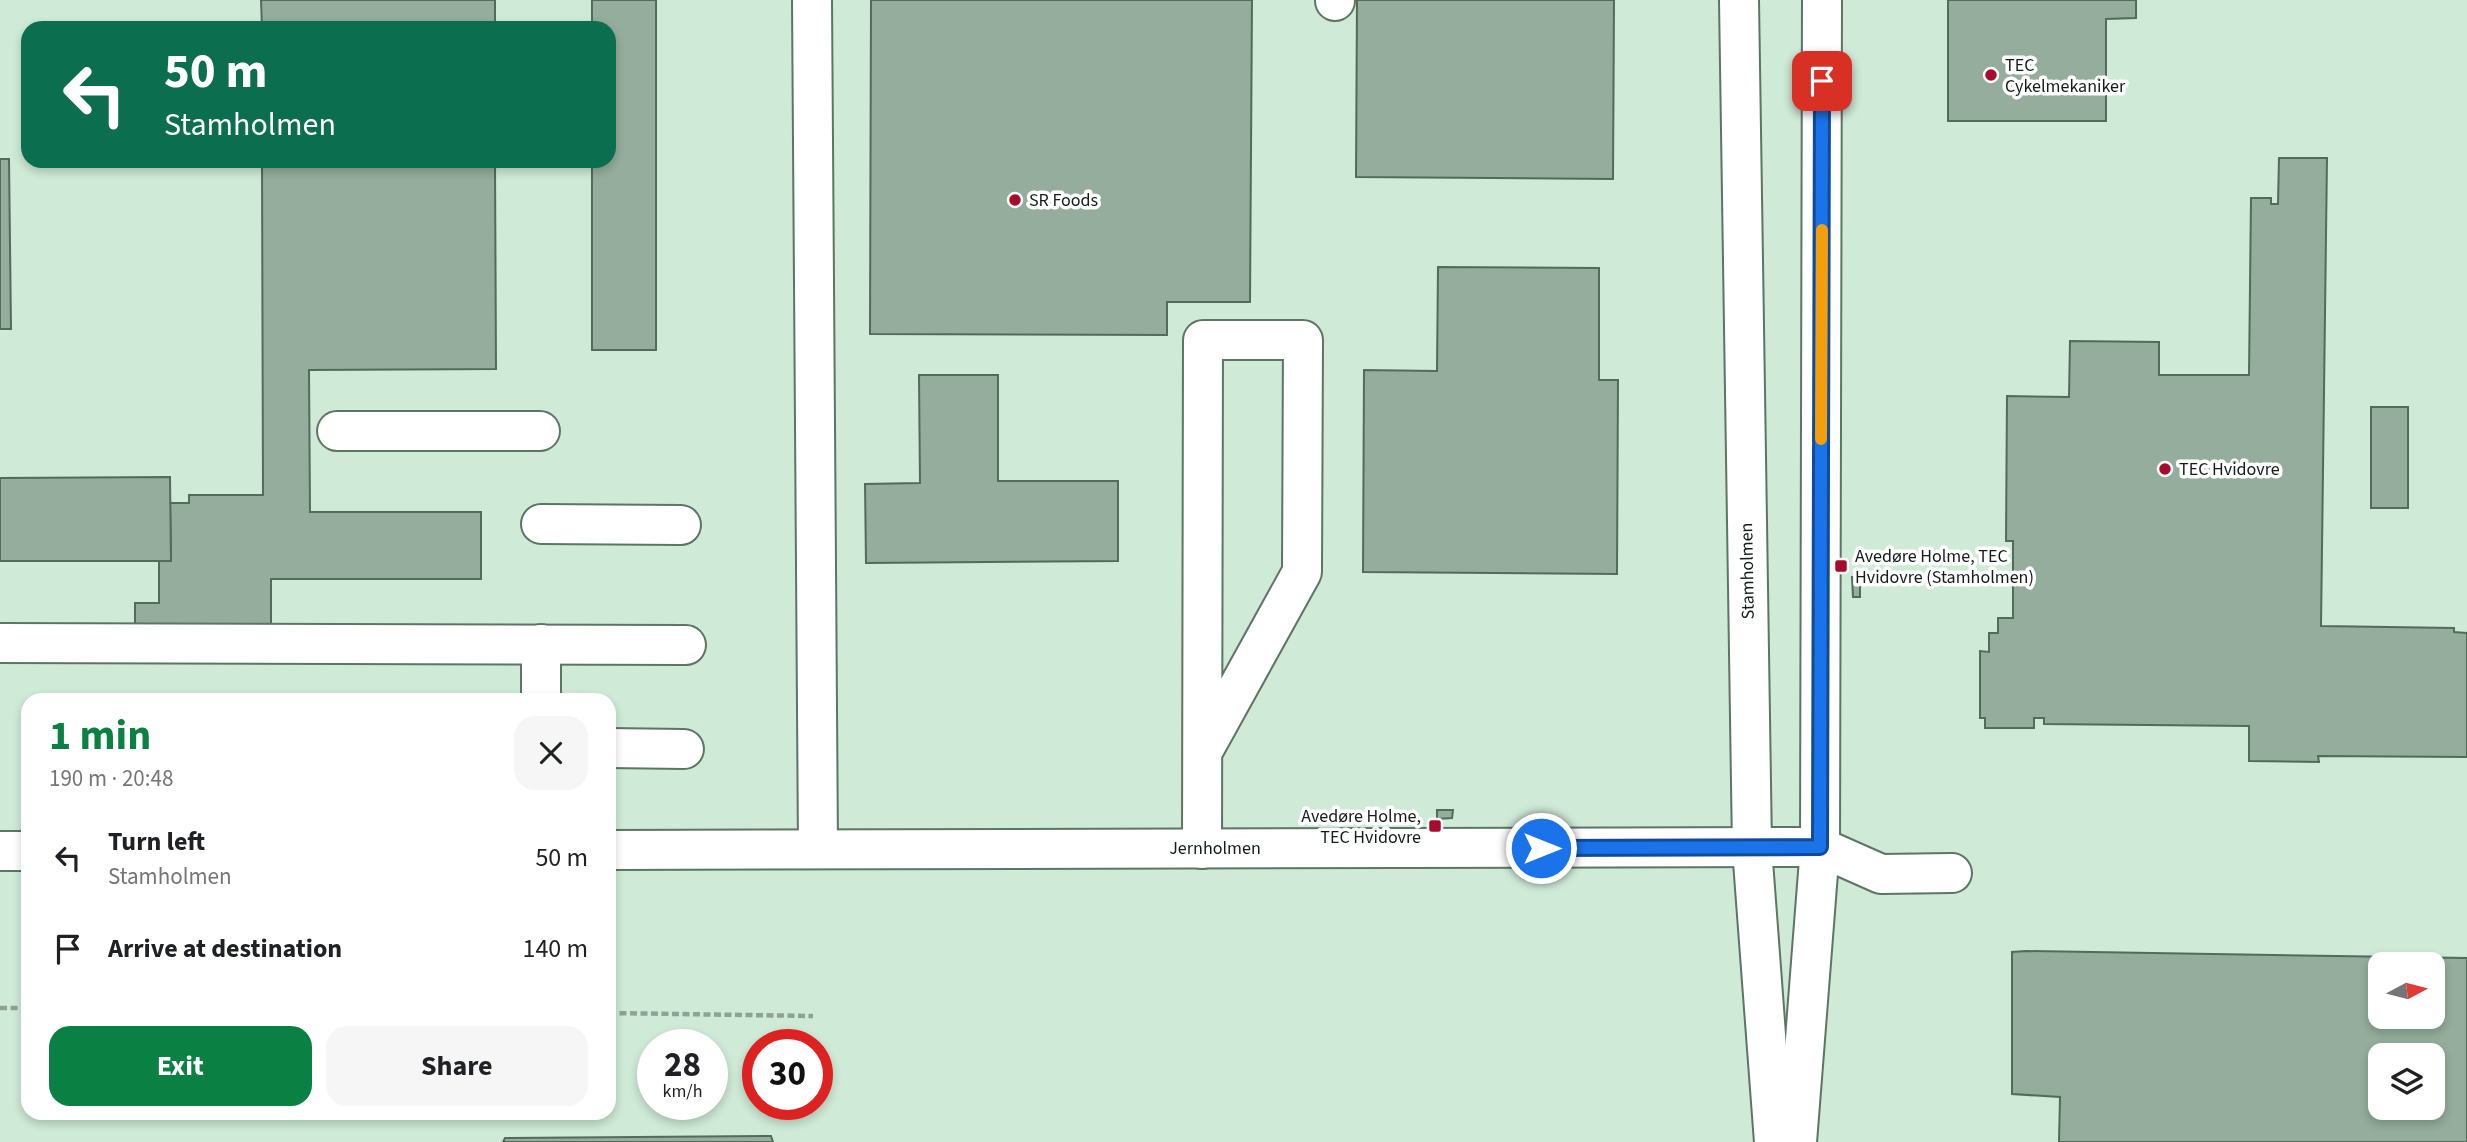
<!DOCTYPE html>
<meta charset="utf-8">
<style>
body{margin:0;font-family:"Source Sans 3",sans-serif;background:#f6f6f6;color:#202124;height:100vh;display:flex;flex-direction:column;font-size:26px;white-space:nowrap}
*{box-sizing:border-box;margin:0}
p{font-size:23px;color:#757577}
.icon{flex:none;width:38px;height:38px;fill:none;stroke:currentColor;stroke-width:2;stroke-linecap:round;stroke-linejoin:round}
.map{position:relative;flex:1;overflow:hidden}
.drawer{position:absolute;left:21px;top:693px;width:595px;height:427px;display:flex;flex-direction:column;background:#fff;border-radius:21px;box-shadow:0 4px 10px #0003}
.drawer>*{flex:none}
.banner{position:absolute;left:21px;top:21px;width:595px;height:147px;border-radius:21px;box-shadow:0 4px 10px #0003;background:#0b6e4f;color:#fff;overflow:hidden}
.needle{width:46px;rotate:83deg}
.controls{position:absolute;left:2368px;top:952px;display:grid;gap:14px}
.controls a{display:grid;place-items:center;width:77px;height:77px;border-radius:14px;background:#fff;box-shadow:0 4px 10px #0003;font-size:35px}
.speed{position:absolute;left:637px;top:1029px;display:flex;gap:14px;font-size:35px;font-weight:700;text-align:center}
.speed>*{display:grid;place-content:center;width:91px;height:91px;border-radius:50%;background:#fff;box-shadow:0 4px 10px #0003;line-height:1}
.speed small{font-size:18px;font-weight:400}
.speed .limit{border:10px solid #d22;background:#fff;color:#111}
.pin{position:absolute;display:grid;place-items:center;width:60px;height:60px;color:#fff;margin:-30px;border-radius:14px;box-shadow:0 4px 10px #0006}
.me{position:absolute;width:77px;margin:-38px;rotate:90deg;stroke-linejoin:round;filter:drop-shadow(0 0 5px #0008)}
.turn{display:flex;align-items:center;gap:24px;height:147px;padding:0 28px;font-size:32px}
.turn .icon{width:91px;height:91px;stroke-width:2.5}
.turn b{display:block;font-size:49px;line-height:60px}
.round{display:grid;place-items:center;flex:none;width:74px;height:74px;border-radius:21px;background:#f6f6f6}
.headline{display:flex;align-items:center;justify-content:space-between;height:119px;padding:0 28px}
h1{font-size:42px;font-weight:700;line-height:52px;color:#0b8043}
.button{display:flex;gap:14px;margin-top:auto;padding:14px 28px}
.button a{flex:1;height:80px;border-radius:21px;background:#0b8043;color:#fff;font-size:28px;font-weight:700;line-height:80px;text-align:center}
.button a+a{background:#f6f6f6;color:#202124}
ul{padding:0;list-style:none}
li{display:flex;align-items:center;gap:21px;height:91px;padding:0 28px}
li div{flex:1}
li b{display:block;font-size:26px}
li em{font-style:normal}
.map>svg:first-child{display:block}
.building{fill:#94ad9c;stroke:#536b5b;stroke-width:2;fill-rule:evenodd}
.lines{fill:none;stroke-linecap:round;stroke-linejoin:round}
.minor-casing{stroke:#5d7564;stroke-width:42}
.path{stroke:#8ea395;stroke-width:4.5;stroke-dasharray:7 3.5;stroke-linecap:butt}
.minor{stroke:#fff;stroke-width:38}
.route-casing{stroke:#114b97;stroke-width:18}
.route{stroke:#1a73e8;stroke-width:12}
.slow{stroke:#f59e0b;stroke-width:12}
.poi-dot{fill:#a60d2b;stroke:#fff;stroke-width:2.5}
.labels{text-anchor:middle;stroke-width:7;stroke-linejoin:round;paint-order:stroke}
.poi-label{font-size:18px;fill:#131d17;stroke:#fff;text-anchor:start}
.street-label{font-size:18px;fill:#131d17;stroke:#fff}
</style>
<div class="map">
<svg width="2467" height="1142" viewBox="0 0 2467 1142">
<rect width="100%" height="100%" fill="#cfead7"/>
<g class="building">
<path d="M261 0H495V28H262Z"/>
<path d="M592 0H656V350H592V161H609V28H592Z"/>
<path d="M871 0H1252L1250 302H1167V335L870 334Z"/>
<path d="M1357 0H1614L1613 179 1356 177Z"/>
<path d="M1948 0H2136V18L2106 19V121H1948Z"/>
<path d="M2279 158H2327L2321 626 2454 628V632L2467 633V757L2318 756 2319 762 2249 761V726L2044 724V718H2034V728H1985V718H1980V651L1989 652V633H1998V618H2013V541H2006L2007 396 2069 397 2070 341 2159 342V375H2249L2251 198H2271V204H2278Z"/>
<path d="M0 159H9L11 329H0Z"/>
<path d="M262 161H495L496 369 309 370 310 512H481V579H271V628H135V603H159V561H171L170 503H189V495H263Z"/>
<path d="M1438 267 1599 268V380H1618L1617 574 1363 572 1364 370 1437 371Z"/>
<path d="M919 375H998V481H1118V561L866 563 865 484 920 483Z"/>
<rect x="2371" y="407" width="37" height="101"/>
<path d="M170 477 171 561H0V478Z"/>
<path d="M1852 577H1860V597H1853Z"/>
<path d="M1437 810H1453L1452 818 1437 819Z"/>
<path d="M2026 951 2467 958V1142H2059L2060 1097 2012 1094V952ZM2380 964H2432V1017H2380ZM2380 1055H2432V1108H2380Z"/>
<path d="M771 1136 773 1142H503L505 1138Z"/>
</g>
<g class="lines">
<defs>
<g id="minor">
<path d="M812 0 818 849"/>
<path d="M1739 0 1752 848 1774 1142"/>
<path d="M1335 1V0"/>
<path d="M337 431H540"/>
<path d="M541 524 681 525"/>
<path d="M0 643 686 645"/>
<path d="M541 644V700"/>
<path d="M609 748 684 749"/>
<path d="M1202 849 1203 340H1303L1302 572 1203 751"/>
<path d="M609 850 1820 847 1881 874 1952 873"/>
<path d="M0 851H28"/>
<path d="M1797 1142 1820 847 1822 0"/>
</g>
</defs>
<use href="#minor" class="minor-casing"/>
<g class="path">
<path d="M0 1008H28"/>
<path d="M609 1013 813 1016"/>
</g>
<use href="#minor" class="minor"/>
</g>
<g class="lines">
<defs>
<path id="route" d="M1541 848 1820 847 1822 81"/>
</defs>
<use href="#route" class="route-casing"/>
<use href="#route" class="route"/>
<path class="slow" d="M1821 439 1822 230"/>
</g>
<g class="poi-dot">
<circle cx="1991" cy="75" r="7"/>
<circle cx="1015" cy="200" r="7"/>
<circle cx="2165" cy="469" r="7"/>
<rect x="1834" y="559" width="14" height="14" rx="3.5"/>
<rect x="1428" y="819" width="14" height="14" rx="3.5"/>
</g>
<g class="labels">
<g class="poi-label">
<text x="2005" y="71">TEC<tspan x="2005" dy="21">Cykelmekaniker</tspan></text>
<text x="1029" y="206">SR Foods</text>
<text x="2179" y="475">TEC Hvidovre</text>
<text x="1855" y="562">Avedøre Holme, TEC<tspan x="1855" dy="21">Hvidovre (Stamholmen)</tspan></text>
<text x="1421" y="822" text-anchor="end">Avedøre Holme,<tspan x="1421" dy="21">TEC Hvidovre</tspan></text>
</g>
<g class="street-label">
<text transform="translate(1747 571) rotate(-91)" y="6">Stamholmen</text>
<text x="1215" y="854">Jernholmen</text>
</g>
</g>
</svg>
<div class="controls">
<a><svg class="needle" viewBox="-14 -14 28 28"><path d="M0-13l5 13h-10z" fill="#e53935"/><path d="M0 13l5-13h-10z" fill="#757577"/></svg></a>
<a><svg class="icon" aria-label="layers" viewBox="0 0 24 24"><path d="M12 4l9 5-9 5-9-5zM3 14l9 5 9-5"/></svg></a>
</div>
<div class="speed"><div>28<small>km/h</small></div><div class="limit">30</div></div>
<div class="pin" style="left:1822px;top:81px;background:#d93025"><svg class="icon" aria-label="arrive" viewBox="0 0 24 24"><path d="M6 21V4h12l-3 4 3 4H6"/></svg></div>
<svg class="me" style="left:1541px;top:848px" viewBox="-20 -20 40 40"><circle r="17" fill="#1a73e8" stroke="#fff" stroke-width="3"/><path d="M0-11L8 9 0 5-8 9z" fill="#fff"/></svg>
<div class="banner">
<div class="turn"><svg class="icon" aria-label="left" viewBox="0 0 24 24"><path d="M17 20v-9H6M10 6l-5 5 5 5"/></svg><div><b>50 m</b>Stamholmen</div></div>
</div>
<section class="drawer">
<div class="headline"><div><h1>1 min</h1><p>190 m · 20:48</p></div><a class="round"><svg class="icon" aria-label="close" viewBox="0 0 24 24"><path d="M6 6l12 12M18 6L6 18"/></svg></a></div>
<ul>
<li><svg class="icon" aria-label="left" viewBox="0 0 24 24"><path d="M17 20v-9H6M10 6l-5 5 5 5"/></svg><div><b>Turn left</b><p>Stamholmen</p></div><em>50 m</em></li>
<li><svg class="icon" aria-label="arrive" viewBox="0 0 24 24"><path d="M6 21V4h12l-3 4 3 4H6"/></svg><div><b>Arrive at destination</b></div><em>140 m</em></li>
</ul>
<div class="button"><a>Exit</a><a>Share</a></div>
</section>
</div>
